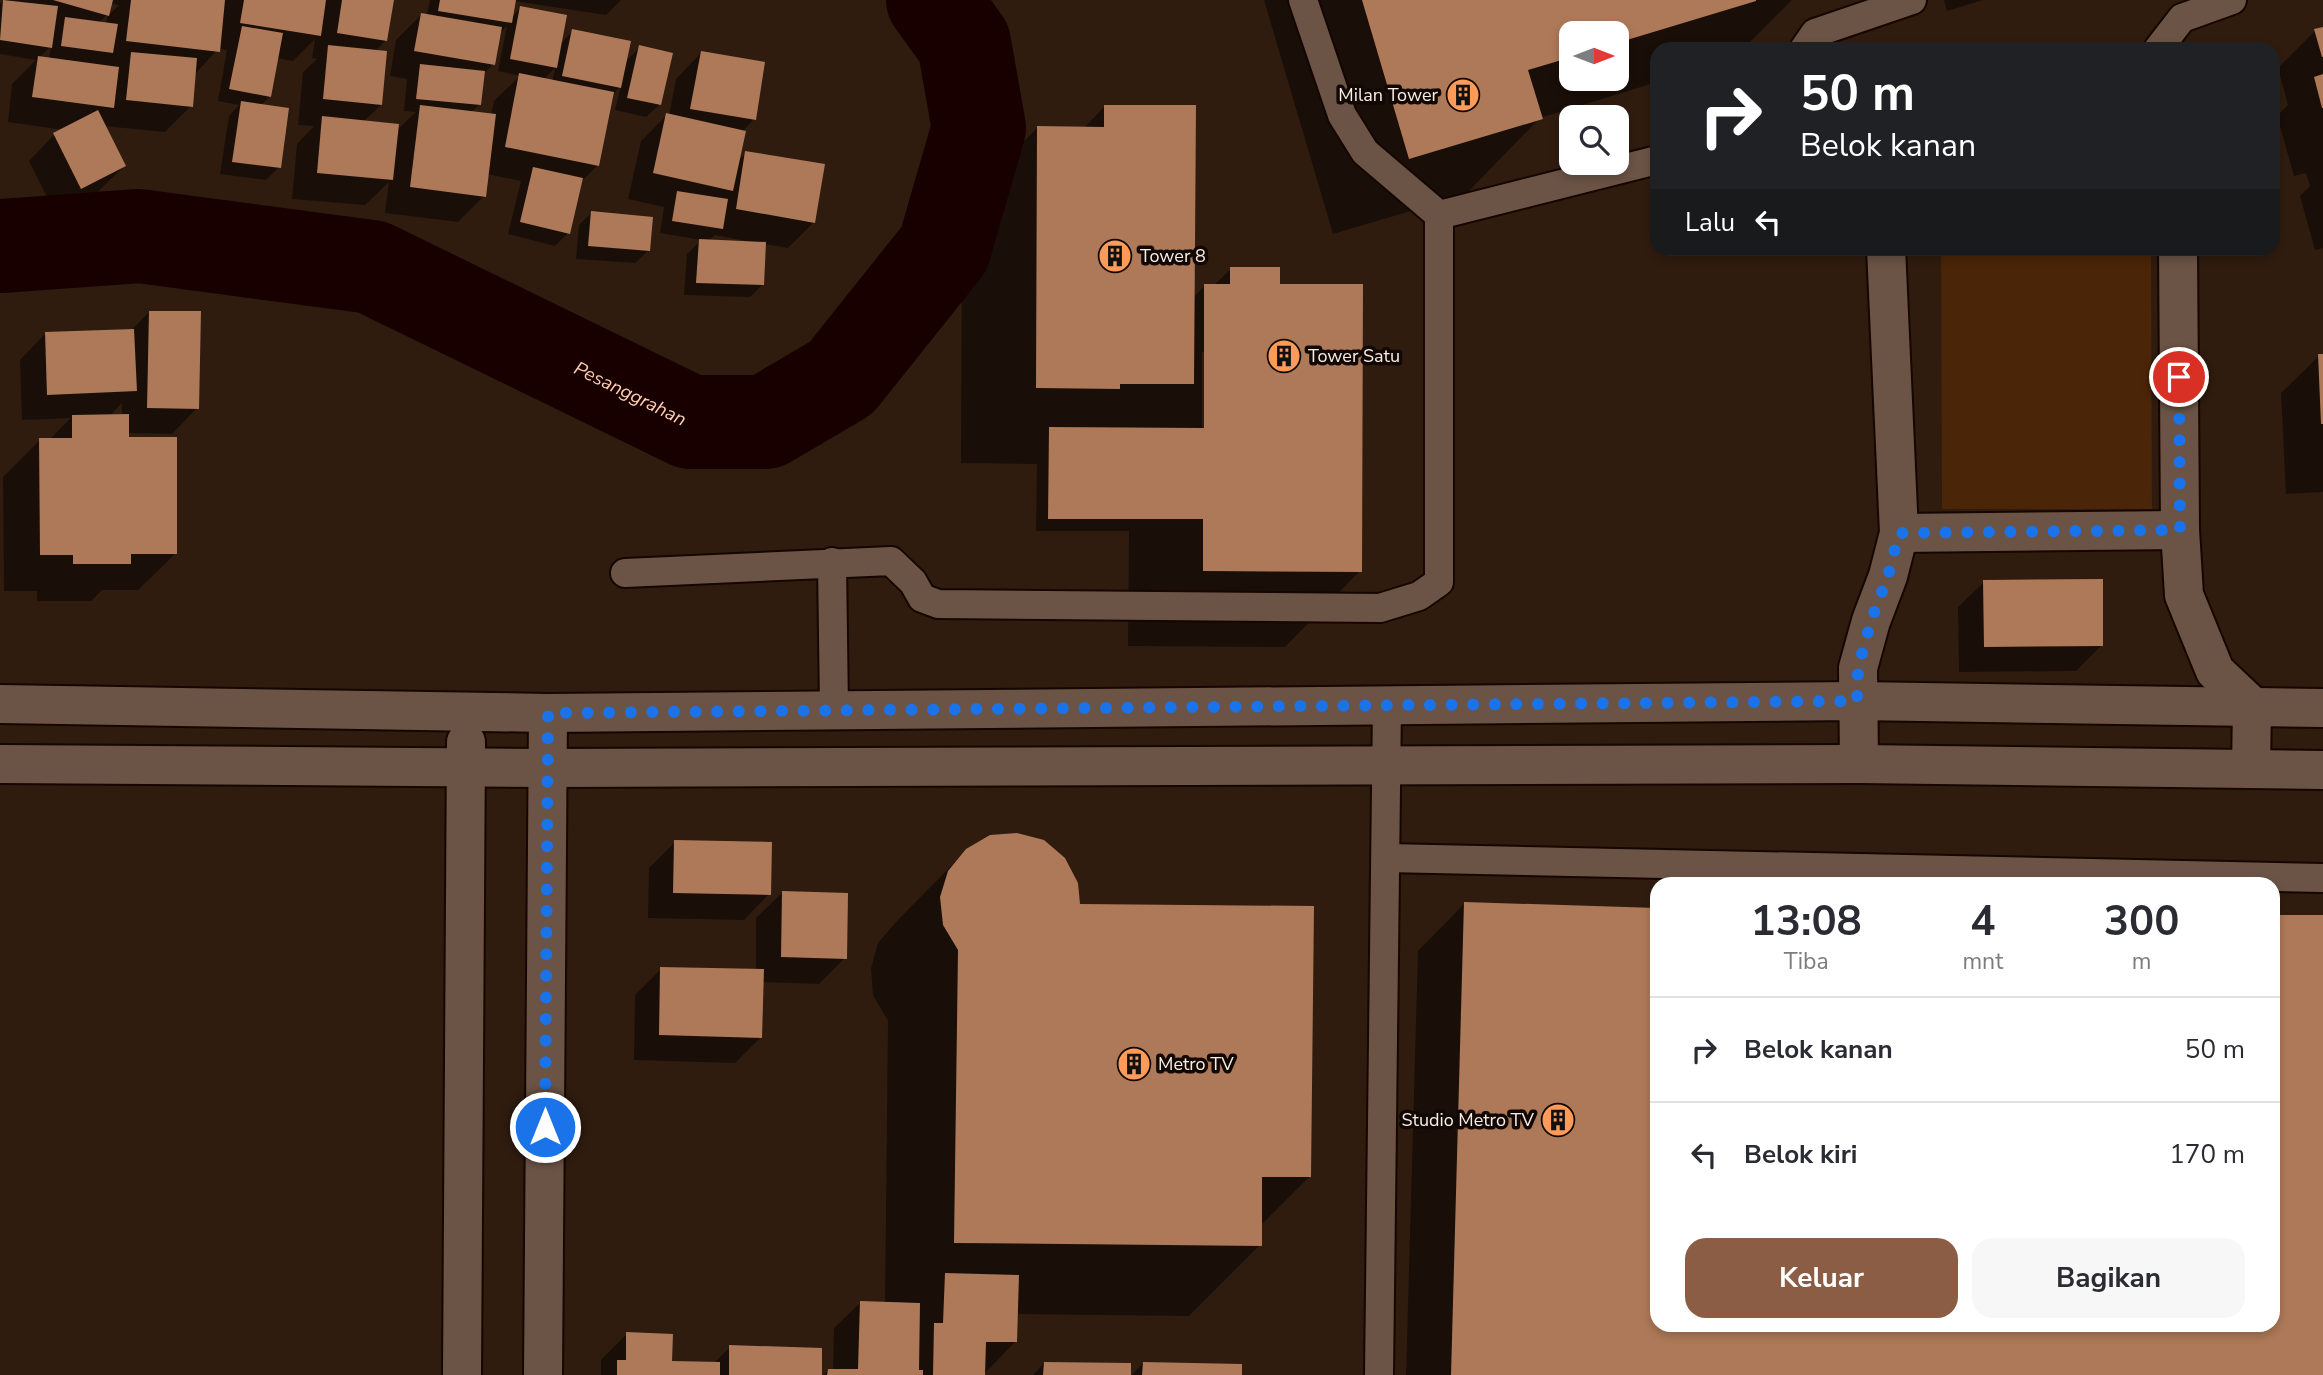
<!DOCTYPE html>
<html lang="id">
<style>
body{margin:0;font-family:"Nunito Sans",sans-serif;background:#f7f7f7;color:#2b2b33;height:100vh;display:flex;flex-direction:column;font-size:26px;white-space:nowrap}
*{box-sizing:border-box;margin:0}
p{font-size:23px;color:#7c7c81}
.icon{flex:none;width:38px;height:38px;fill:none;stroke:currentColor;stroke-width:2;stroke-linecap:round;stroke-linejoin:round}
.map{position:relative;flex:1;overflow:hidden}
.sheet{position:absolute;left:1650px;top:877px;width:630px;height:455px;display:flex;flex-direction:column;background:#fff;border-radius:21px;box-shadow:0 4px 10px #0003}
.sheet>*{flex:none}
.top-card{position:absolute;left:1650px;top:42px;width:630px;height:214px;border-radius:21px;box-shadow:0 4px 10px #0003;background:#202124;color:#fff;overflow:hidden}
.needle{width:46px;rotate:90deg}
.controls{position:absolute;left:1559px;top:21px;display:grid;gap:14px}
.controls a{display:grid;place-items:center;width:70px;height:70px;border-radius:14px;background:#fff;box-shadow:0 4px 10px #0003;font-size:35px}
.pin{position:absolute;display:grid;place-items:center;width:60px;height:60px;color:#fff;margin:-30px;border:4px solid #fff;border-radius:50%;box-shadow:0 2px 7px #0007}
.me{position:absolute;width:77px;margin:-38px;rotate:0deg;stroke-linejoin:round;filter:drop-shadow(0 0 5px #0008)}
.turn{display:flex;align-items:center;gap:24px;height:147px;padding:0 35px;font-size:32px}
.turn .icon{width:91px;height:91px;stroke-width:2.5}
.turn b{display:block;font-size:49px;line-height:60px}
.then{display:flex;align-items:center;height:66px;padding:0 35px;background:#0003;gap:14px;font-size:26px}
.eta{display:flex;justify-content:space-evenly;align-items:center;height:119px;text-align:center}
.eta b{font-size:42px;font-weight:700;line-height:49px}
.cta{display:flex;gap:14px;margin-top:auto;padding:14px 35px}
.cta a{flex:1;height:80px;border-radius:21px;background:#8a5d44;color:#fff;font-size:28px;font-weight:700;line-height:80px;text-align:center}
.cta a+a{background:#f7f7f7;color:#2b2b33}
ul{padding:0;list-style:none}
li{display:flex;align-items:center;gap:21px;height:105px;padding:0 35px;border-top:2px solid #e1e1e2}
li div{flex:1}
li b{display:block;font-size:26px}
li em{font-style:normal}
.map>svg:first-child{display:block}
.green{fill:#4b2508}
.shadow{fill:#0007;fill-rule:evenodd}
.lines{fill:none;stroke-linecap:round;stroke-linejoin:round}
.river{stroke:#190000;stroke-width:94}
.building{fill:#ae7958}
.service-casing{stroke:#160600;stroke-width:32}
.minor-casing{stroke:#160600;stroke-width:42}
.service{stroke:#6b5446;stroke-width:28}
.minor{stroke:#6b5446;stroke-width:38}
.route{stroke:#1a73e8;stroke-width:12;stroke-dasharray:0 21.6}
.labels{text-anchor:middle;stroke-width:7;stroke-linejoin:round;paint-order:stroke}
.poi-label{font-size:18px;fill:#faede4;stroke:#110804;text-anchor:start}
.water-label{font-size:19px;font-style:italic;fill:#fdceb0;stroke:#110804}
</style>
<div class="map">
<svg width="2323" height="1375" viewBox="0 0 2323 1375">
<rect width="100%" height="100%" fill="#2f1c0f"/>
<path class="green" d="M1941 249H2151L2152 509H1942Z"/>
<g class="shadow">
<path d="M4 0H392L386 40 375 51 381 105 363 122 396 131 416 112 404 111 407 79 390 76 396 40 422 14 427 15 430 0H621L606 15 514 1 512 17 521 7 560 44 573 31 625 62 640 47 659 105 646 117 615 110 621 86 612 95 598 165 580 183 568 233 555 246 508 234 521 181 487 174 484 196 458 222 385 213 389 182 365 205 292 199 297 144 314 126 298 125 303 72 317 59 312 58 315 39 293 61 277 58 270 96 260 106 279 167 266 180 220 174 229 116 239 105 218 101 227 50 218 49 194 75 191 106 165 132 104 126 124 166 98 192 55 213 29 161 54 135 63 130 8 122 12 84 36 60 0 54V4ZM110 3 119 5 107 17 106 24 99 23 107 15ZM507 26 498 71 520 76 494 101 491 115 470 113 480 104 483 75 493 64 499 34ZM51 46 49 59 39 58ZM555 68 552 82 543 80Z"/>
<path d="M1264 0H1792L1743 49H1657V82L1540 118 1465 195 1333 234ZM1572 33H1617V79H1572Z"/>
<path d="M1944 0H1983L1947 11Z"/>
<path d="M2323 28V248L2315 250 2300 196 2310 186 2306 173 2294 176 2277 116 2288 105 2278 68 2315 31Z"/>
<path d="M701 53 754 119 742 132 738 161 746 153 814 222 788 248 764 244 762 285 750 297 684 295 687 254 701 240 660 233 664 207 628 199 641 141 667 115 669 116 676 79ZM715 235 746 241V243L708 241Z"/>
<path d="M1105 106 1193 298 1205 285H1214L1231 269 1278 286 1360 571 1285 647 1128 646 1129 531H1036L1037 464 961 463 962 204 1037 128 1083 129ZM1202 352H1206V430H1202Z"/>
<path d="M592 212 648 251 635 263 576 259 579 225Z"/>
<path d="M149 312 197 408 172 434 127 433 176 553 138 590H102L91 601H37V591H4L3 477 40 440H49L71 418 22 420 20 360 45 334 131 331ZM122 403V416H110Z"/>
<path d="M2323 355V492L2286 494 2281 393 2319 356Z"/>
<path d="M1984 582 2102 645 2076 671 1959 672 1958 607Z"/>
<path d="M675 842 769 894 744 920 648 918 649 868Z"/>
<path d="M967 850 1079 906 1309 1177 1260 1226V1245L1189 1316 1016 1314 1015 1342 983 1375H824L828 1370H833L834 1328 860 1303H885L888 1021 873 995 871 968 878 943 896 922Z"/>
<path d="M782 893 845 958 819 984 762 982 761 1037 735 1063 634 1060 635 995 661 969 756 971V918Z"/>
<path d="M1464 904 1657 909V1325H2273L2323 917V1375H1406L1418 951Z"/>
<path d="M627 1334 670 1362 714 1363 730 1347 820 1375H601V1360Z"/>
<path d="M1044 1363 1129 1375H1033Z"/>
<path d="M1143 1363 1240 1375H1132Z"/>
</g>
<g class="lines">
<path class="river" id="s1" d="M0 246 139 236 372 267 690 422H766L841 378 944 249 979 128 964 43 933 0"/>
</g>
<g class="building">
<path d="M3 0 58 6 52 48 0 40Z"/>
<path d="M53 0H113L109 16Z"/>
<path d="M131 0H225L220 52 126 41Z"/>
<path d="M244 0H326L321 36 240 23Z"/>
<path d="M342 0H394L387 41 337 33Z"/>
<path d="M440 0H516L512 23 438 11Z"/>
<path d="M1362 0H1756V1L1617 43V33H1572V57L1528 70 1543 119 1409 159Z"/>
<path d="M520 6 567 15 557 68 510 59Z"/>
<path d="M421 13 502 27 495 65 414 51Z"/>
<path d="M65 17 118 24 113 53 61 46Z"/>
<path d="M242 26 283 33 271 97 229 89Z"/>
<path d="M2323 27V57H2322L2314 29Z"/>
<path d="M572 29 631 41 621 88 562 76Z"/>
<path d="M328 45 387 51 382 105 323 99Z"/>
<path d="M639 45 673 53 661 105 627 98Z"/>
<path d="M701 51 765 62 756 120 690 109Z"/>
<path d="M131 52 197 58 193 107 126 100Z"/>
<path d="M38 56 119 67 114 108 32 97Z"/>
<path d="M420 64 485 71 481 105 416 99Z"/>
<path d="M519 73 614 92 599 166 505 147Z"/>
<path d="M2323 74V108H2322L2314 77Z"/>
<path d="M241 101 289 108 281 168 232 162Z"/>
<path d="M420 105 496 114 486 197 410 187Z"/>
<path d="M1104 105H1196L1194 384H1120V389L1036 388 1037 126 1104 127Z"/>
<path d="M98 110 126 166 81 189 53 133Z"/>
<path d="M666 113 746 131 733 191 653 173Z"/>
<path d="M322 116 399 124 393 180 317 173Z"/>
<path d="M745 151 825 164 815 223 736 209Z"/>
<path d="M533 167 583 178 570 234 520 222Z"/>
<path d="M677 191 728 199 723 229 672 221Z"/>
<path d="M591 211 653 217 650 251 588 246Z"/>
<path d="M699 239 766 242 764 285 696 283Z"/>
<path d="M1230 267H1280V284H1363L1362 572 1203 571V519H1048L1049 427 1204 428V284H1230Z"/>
<path d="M149 311H201L199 409 147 408Z"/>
<path d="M134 329 137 391 47 395 45 332Z"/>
<path d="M2318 354H2323V424H2321Z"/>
<path d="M129 414V437H177V554H131V564H73V555H40L39 438H72V415Z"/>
<path d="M2103 579V646L1984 647 1983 580Z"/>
<path d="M1017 833 1044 840 1065 858 1078 883 1080 904 1314 906 1311 1177H1262V1246L954 1243 958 950 943 925 940 897 948 871 966 849 990 835Z"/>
<path d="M674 840 772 842 771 895 673 893Z"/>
<path d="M782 891 848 893 847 959 781 957Z"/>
<path d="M1464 902 1657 908V1325H2273V915H2323V1375H1451Z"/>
<path d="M660 967 764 969 762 1038 659 1035Z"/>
<path d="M945 1273 1019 1275 1017 1342H986L985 1375H933L934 1323H943Z"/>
<path d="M860 1301 920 1303 919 1370H923V1375H827L828 1369H858Z"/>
<path d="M626 1332 673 1334 672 1361 720 1362V1375H617V1360H626Z"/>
<path d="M729 1345 822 1348V1375H729Z"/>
<path d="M1044 1362 1131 1363V1375H1043Z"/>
<path d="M1143 1362 1242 1364V1375H1142Z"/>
</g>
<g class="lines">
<defs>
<g id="service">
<path d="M1303 0 1342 115 1365 152 1439 215 1657 160"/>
<path d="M1804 49 1815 33 1912 0"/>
<path d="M2158 49 2182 18 2232 0"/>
<path d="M832 562 834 710"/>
<path d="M625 573 891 561 913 582 922 598 938 604 1380 608 1419 596 1439 582V215"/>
<path d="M1386 858 2323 878"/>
<path d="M1379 1375 1387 704"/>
</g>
<g id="minor">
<path d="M2178 248 2180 530 2184 595 2215 671 2252 706 2251 769"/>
<path d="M1899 533 2180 530"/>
<path d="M0 704 548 713 1857 701 2323 708"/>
<path d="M0 764 547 768 1859 764 2323 770"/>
<path d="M1859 764 1858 668 1871 621 1888 576 1899 533 1886 248"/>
<path d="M462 1375 466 742"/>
<path d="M543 1375 548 713"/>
</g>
</defs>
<use href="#service" class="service-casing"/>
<use href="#minor" class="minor-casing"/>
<use href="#service" class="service"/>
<use href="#minor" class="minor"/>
</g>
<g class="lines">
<path class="route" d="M545 1127 548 713 1857 701 1858 668 1871 621 1888 576 1899 533 2180 530 2179 377"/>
</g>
<defs>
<symbol id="building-disc" viewBox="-11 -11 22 22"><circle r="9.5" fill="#fe9b58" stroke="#110804"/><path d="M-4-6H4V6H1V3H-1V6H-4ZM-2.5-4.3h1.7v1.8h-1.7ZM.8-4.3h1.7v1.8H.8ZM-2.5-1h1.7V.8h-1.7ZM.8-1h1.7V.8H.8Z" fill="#111"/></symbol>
</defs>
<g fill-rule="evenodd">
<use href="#building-disc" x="1444" y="76" width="38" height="38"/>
<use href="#building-disc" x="1096" y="237" width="38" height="38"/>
<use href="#building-disc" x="1265" y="337" width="38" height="38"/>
<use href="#building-disc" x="1115" y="1045" width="38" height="38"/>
<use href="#building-disc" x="1539" y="1101" width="38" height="38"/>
</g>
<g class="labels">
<g class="poi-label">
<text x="1438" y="101" text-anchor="end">Milan Tower</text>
<text x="1140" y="262">Tower 8</text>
<text x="1308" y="362">Tower Satu</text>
<text x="1158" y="1070">Metro TV</text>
<text x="1534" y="1126" text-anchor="end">Studio Metro TV</text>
</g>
<g class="water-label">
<text dy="7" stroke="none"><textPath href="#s1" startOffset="662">Pesanggrahan</textPath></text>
</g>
</g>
</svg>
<div class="controls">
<a><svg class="needle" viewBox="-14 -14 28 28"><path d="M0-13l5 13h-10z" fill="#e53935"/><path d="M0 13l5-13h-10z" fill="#7c7c81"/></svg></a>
<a><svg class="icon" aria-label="search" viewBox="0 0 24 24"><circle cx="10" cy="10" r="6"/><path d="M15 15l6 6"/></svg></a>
</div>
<div class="pin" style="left:2179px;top:377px;background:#d93025"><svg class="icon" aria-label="arrive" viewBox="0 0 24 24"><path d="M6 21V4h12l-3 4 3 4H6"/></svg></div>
<svg class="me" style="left:545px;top:1127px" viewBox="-20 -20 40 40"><circle r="17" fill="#1a73e8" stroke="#fff" stroke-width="3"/><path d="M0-11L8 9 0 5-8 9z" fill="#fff"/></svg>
<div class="top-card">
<div class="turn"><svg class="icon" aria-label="right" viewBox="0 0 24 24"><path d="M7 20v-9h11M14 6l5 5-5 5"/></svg><div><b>50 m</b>Belok kanan</div></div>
<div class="then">Lalu<svg class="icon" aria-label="left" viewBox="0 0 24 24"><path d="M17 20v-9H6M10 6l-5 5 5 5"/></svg></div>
</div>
<section class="sheet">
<div class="eta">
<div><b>13:08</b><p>Tiba</p></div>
<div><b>4</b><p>mnt</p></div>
<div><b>300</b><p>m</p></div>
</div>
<ul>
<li><svg class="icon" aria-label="right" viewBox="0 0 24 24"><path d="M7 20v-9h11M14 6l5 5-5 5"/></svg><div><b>Belok kanan</b></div><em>50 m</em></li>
<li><svg class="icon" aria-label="left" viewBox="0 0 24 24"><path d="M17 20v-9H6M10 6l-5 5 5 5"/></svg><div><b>Belok kiri</b></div><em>170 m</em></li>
</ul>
<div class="cta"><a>Keluar</a><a>Bagikan</a></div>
</section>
</div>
